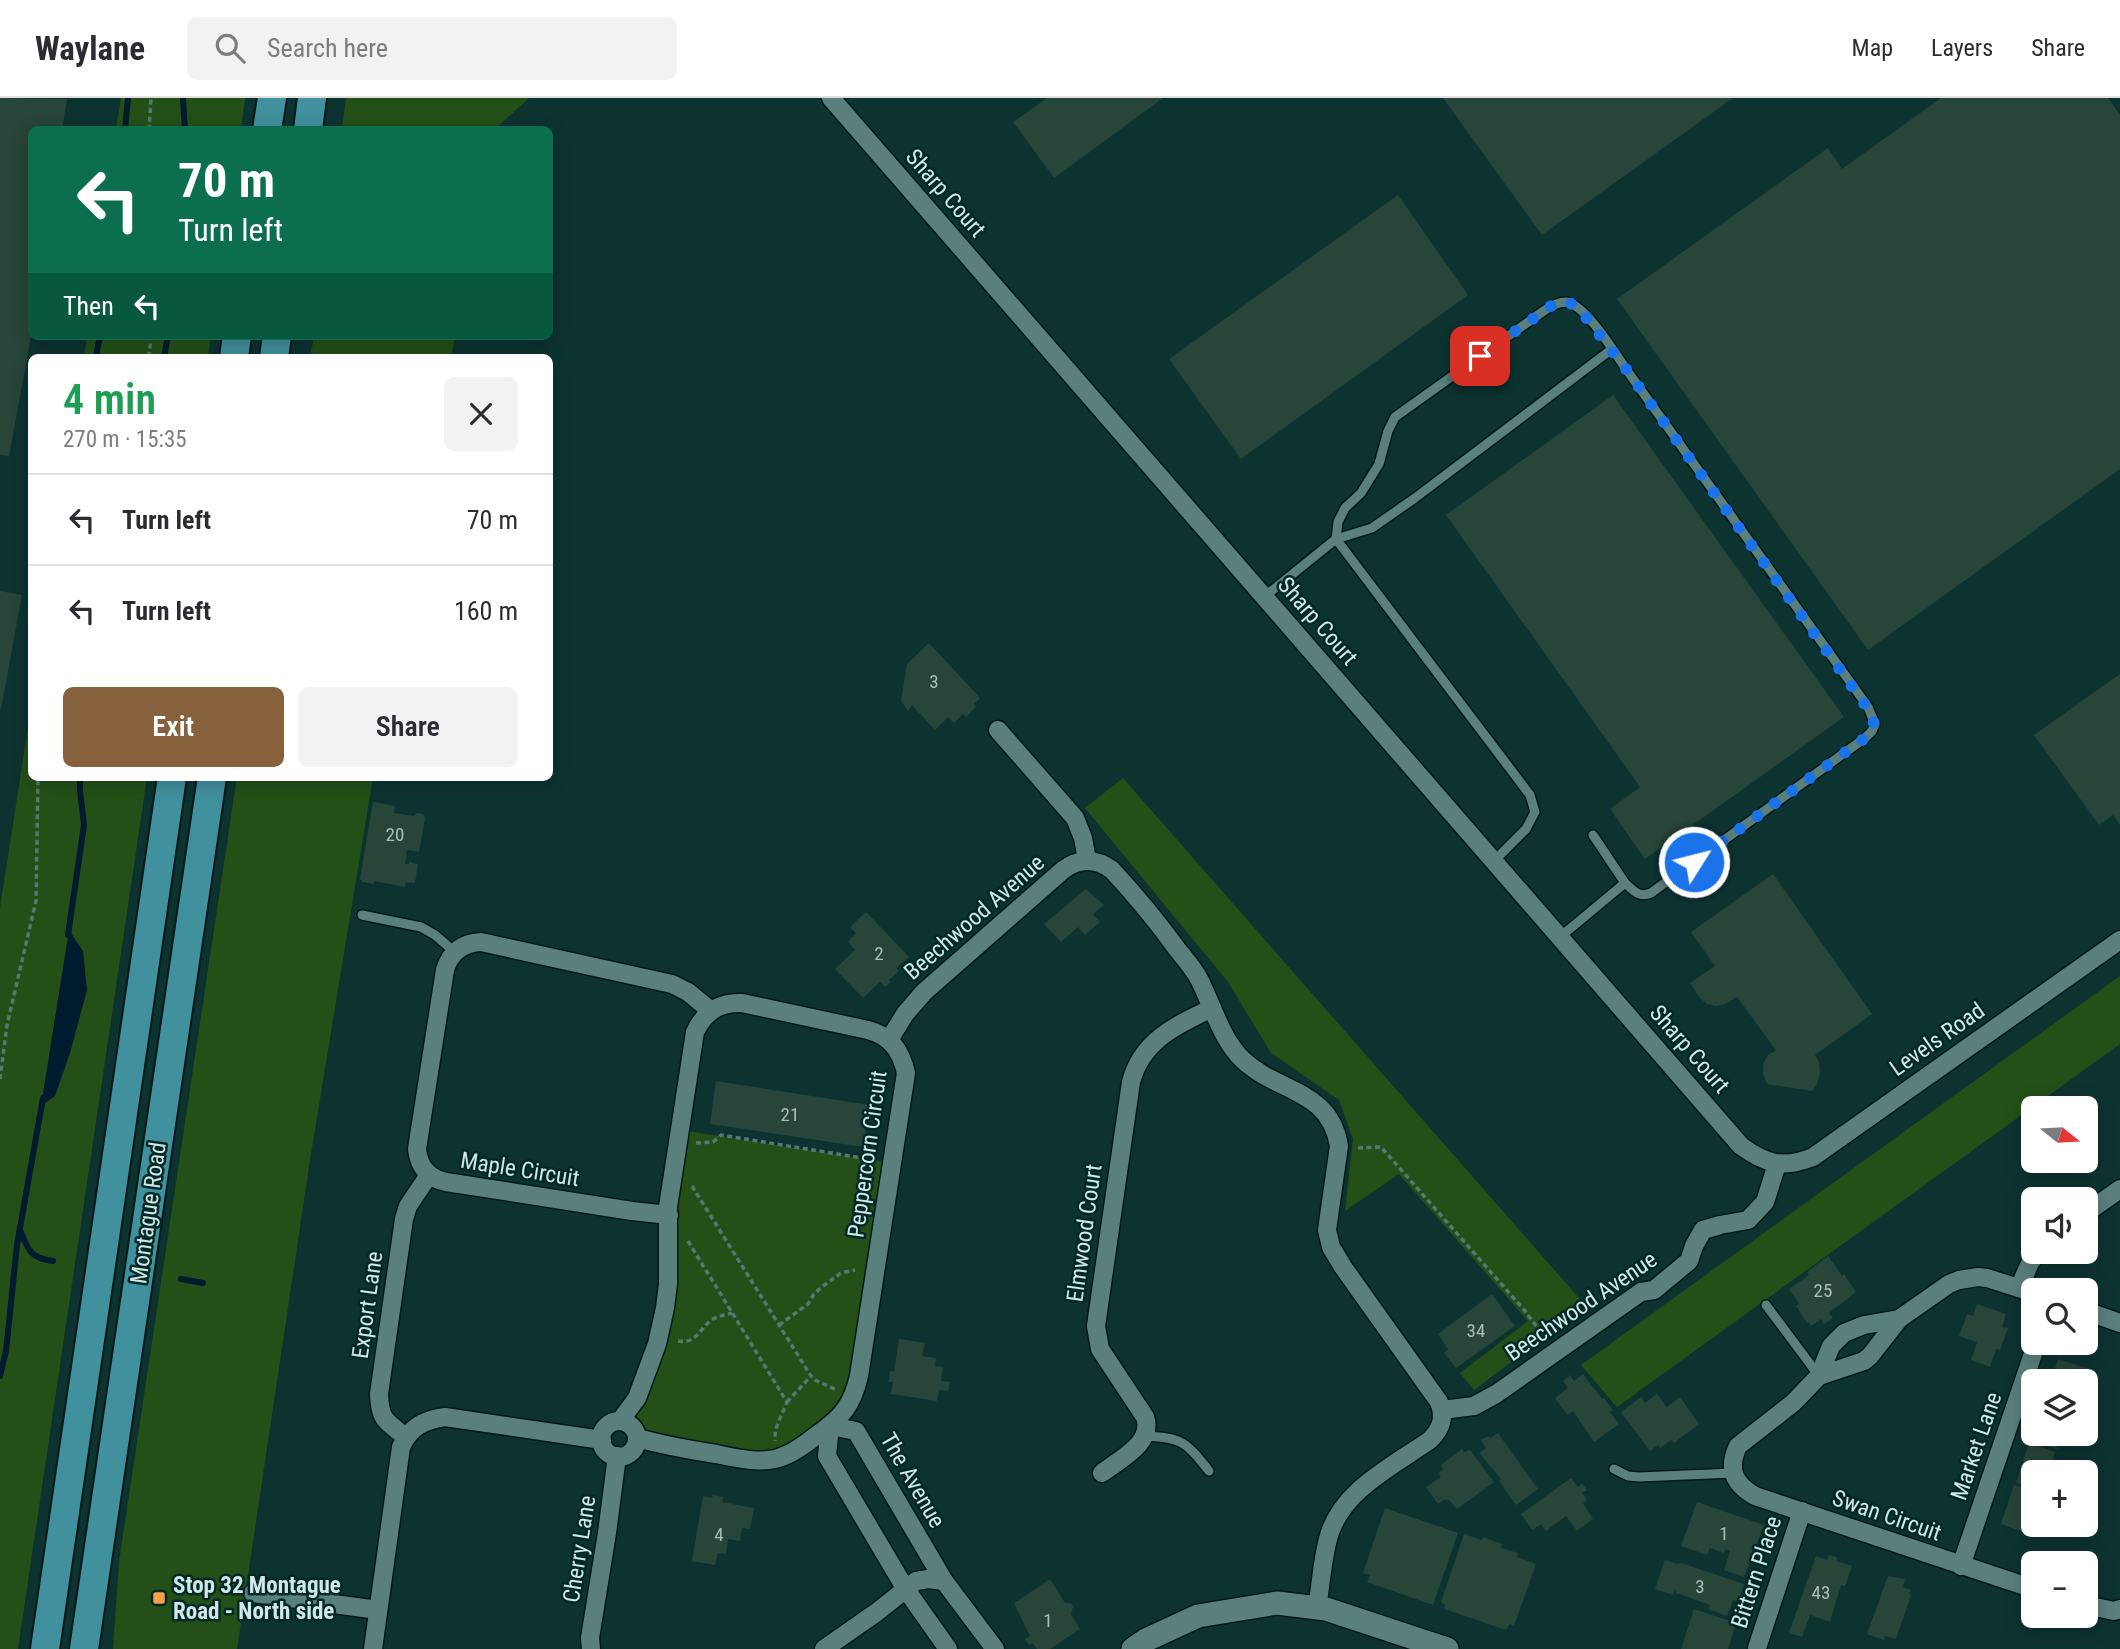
<!DOCTYPE html>
<meta charset="utf-8">
<style>
body{margin:0;font-family:"Roboto Condensed",sans-serif;background:#f2f2f3;color:#2b2b33;height:100vh;display:flex;flex-direction:column;font-size:26px;white-space:nowrap}
*{box-sizing:border-box;margin:0}
p{font-size:23px;color:#7c7c81}
.icon{flex:none;width:38px;height:38px;fill:none;stroke:currentColor;stroke-width:2;stroke-linecap:round;stroke-linejoin:round}
.map{position:relative;flex:1;overflow:hidden}
.panel{position:absolute;left:28px;top:256px;width:525px;height:427px;display:flex;flex-direction:column;background:#fff;border-radius:10px;box-shadow:0 4px 18px #0003}
.panel>*{flex:none}
.banner{position:absolute;left:28px;top:28px;width:525px;height:214px;border-radius:10px;box-shadow:0 4px 18px #0003;background:#0b6e4f;color:#fff;overflow:hidden}
.needle{width:46px;rotate:108deg}
.tools{position:absolute;left:2021px;top:998px;display:grid;gap:14px}
.tools a{display:grid;place-items:center;width:77px;height:77px;border-radius:10px;background:#fff;box-shadow:0 4px 18px #0003;font-size:35px}
.pin{position:absolute;display:grid;place-items:center;width:60px;height:60px;color:#fff;margin:-30px;border-radius:14px;box-shadow:0 4px 10px #0006}
.me{position:absolute;width:77px;margin:-38px;rotate:54deg;stroke-linejoin:round;filter:drop-shadow(0 0 5px #0008)}
.turn{display:flex;align-items:center;gap:24px;height:147px;padding:0 35px;font-size:32px}
.turn .icon{width:91px;height:91px;stroke-width:2.5}
.turn b{display:block;font-size:49px;line-height:60px}
.then{display:flex;align-items:center;height:66px;padding:0 35px;background:#0003;gap:14px;font-size:26px}
.round{display:grid;place-items:center;flex:none;width:74px;height:74px;border-radius:10px;background:#f2f2f3}
.overview{display:flex;align-items:center;justify-content:space-between;height:119px;padding:0 35px}
h1{font-size:42px;font-weight:600;line-height:52px;color:#1e9e55}
.action{display:flex;gap:14px;margin-top:auto;padding:14px 35px}
.action a{flex:1;height:80px;border-radius:10px;background:#87603d;color:#fff;font-size:28px;font-weight:600;line-height:80px;text-align:center}
.action a+a{background:#f2f2f3;color:#2b2b33}
ul{padding:0;list-style:none}
li{display:flex;align-items:center;gap:21px;height:91px;padding:0 35px;border-top:2px solid #e1e1e2}
li div{flex:1}
li b{display:block;font-size:26px}
li em{font-style:normal}
header{display:flex;align-items:center;gap:42px;box-sizing:border-box;height:98px;padding:0 35px;background:#fff;border-bottom:2px solid #e1e1e2}
header strong{font-size:33px}
nav{display:flex;gap:38px;margin-inline-start:auto;font-size:24px}
.search{width:490px;height:63px;background:#f2f2f3;display:flex;align-items:center;gap:18px;box-sizing:border-box;padding:0 24px;border-radius:10px;color:#7c7c81;font-size:26px}
.map>svg:first-child{display:block}
.green{fill:#245018}
.water{fill:#011b2e}
.lines{fill:none;stroke-linecap:round;stroke-linejoin:round}
.stream{stroke:#011b2e;stroke-width:6}
.building{fill:#274538}
.service-casing{stroke:#001918;stroke-width:12}
.minor-casing{stroke:#001918;stroke-width:21}
.tertiary-casing{stroke:#001918;stroke-width:26}
.primary-casing{stroke:#001918;stroke-width:32}
.path{stroke:#577675;stroke-width:3.5;stroke-dasharray:5 3.5;stroke-linecap:butt}
.service{stroke:#5a807d;stroke-width:9}
.minor{stroke:#5a807d;stroke-width:18}
.tertiary{stroke:#5a807d;stroke-width:23}
.primary{stroke:#41909d;stroke-width:28}
.route{stroke:#1a73e8;stroke-width:12;stroke-dasharray:0 21.6}
.poi-dot{fill:#f8a14a;stroke:#012927;stroke-width:2.5}
.labels{text-anchor:middle;stroke-width:5;stroke-linejoin:round;paint-order:stroke}
.number-label{font-size:19px;fill:#a8beba}
.street-label{font-size:23px;fill:#d3e7e6;stroke:#012927}
.poi-label{font-size:23px;font-weight:bold;fill:#d3e7e6;stroke:#012927;text-anchor:start}
</style>
<header>
<strong>Waylane</strong>
<div class="search"><svg class="icon" aria-label="search" viewBox="0 0 24 24"><circle cx="10" cy="10" r="6"/><path d="M15 15l6 6"/></svg>Search here</div>
<nav><a>Map</a><a>Layers</a><a>Share</a></nav>
</header>
<div class="map">
<svg width="2120" height="1551" viewBox="0 0 2120 1551">
<rect width="100%" height="100%" fill="#0d3331"/>
<g class="green">
<path d="M121 0H245L241 31H116Z"/>
<path d="M346 0H529L495 31H342Z"/>
<path d="M87 238H211L208 259H84Z"/>
<path d="M314 238H455L451 259H310Z"/>
<path d="M31 610 32 679H147L18 1551H0V810Z"/>
<path d="M237 679H373L310 1062 237 1551H113L119 1464Z"/>
<path d="M1123 680 1586 1208 1474 1292 1460 1275 1528 1223 1399 1076 1345 1113 1353 1041 1339 1002 1271 955 1228 884 1085 710Z"/>
<path d="M2120 878V946L1617 1309 1581 1267Z"/>
<path d="M681 1032 891 1065 854 1297 777 1360 636 1334 627 1324 651 1265Z"/>
</g>
<path class="water" d="M69 832 83 853 87 892 70 955 55 998 41 1008Z"/>
<g class="lines">
<g class="stream">
<path d="M183 0 185 32"/>
<path d="M125 32 128 0"/>
<path d="M96 259 100 238"/>
<path d="M164 259 168 238"/>
<path d="M68 837 84 727 80 692V679"/>
<path d="M20 1132C28 1152 30 1160 53 1163"/>
<path d="M181 1181 203 1185"/>
<path d="M0 1278 6 1253 17 1147 43 1000"/>
</g>
</g>
<g class="building">
<path d="M0 0 67 1 62 32H32V233L9 358 0 357Z"/>
<path d="M1047 0H1163L1054 80 1013 24Z"/>
<path d="M1443 0H1733L1542 137Z"/>
<path d="M1941 0H2108L2120 17V371L1868 552 1617 201 1828 50 1842 71Z"/>
<path d="M1398 97 1468 197 1241 361 1169 261Z"/>
<path d="M1613 297 1844 619 1645 761 1610 711 1640 689 1446 417Z"/>
<path d="M0 493 22 497 1 611H0Z"/>
<path d="M929 545 980 600 974 606 976 609 966 619 963 616 954 625 948 619 935 632 912 607 908 613 901 603 907 566Z"/>
<path d="M2120 576V727L2113 717 2099 727 2034 637Z"/>
<path d="M373 704 395 708 394 715 414 718 417 715 423 716 425 720 419 754 407 752 405 766H409V764L418 766 415 785 406 784 405 789 374 783V786L362 784V782L360 781Z"/>
<path d="M1773 776 1872 916 1815 957 1819 964 1820 975 1817 986 1812 993 1767 986 1763 976V966L1768 957 1776 952 1737 899 1725 906 1716 908 1707 906 1700 900 1690 885 1715 868 1691 834Z"/>
<path d="M1086 791 1104 807 1093 816 1100 824 1085 837 1078 829 1061 844 1044 826Z"/>
<path d="M866 814 909 859 896 870 899 873 889 882 891 884 885 889 880 884 863 900 835 871 855 852 848 844 856 835 850 829Z"/>
<path d="M716 983 870 1007 863 1049 710 1026Z"/>
<path d="M1828 1158 1842 1178 1844 1176 1856 1194 1829 1215 1833 1220 1824 1226 1821 1221 1811 1228 1809 1224 1807 1225 1796 1208 1799 1206 1789 1191 1809 1177 1807 1174Z"/>
<path d="M1492 1196 1515 1228 1456 1270 1444 1255 1448 1251 1438 1236Z"/>
<path d="M1977 1206 2006 1216 2002 1229 2008 1230 2000 1252 1996 1251 1990 1269 1971 1262 1977 1244 1959 1238 1967 1216 1973 1218Z"/>
<path d="M899 1241 925 1245 922 1258 936 1260 935 1268 943 1269 941 1283 950 1284 948 1293 939 1292 937 1303 891 1296 893 1284H889L890 1273 894 1274Z"/>
<path d="M2058 1261 2089 1271 2085 1283H2051Z"/>
<path d="M1583 1276 1602 1301 1604 1300 1613 1312 1610 1314 1619 1326 1594 1344 1573 1313 1567 1317 1555 1300 1568 1290 1563 1283 1570 1277 1574 1283Z"/>
<path d="M1657 1296 1667 1309 1680 1299 1699 1326 1674 1345 1671 1342 1660 1350 1658 1347 1650 1353 1621 1314 1641 1299 1645 1305Z"/>
<path d="M1498 1335 1538 1391 1516 1407 1499 1383 1501 1381 1479 1355 1486 1350 1481 1342 1488 1338 1490 1340Z"/>
<path d="M2033 1335H2062L2057 1351 2030 1342Z"/>
<path d="M2029 1345 2055 1354 2049 1374H2034V1390L2016 1385Z"/>
<path d="M1462 1351 1464 1354 1470 1352 1494 1384 1457 1411 1450 1403 1445 1401 1438 1406 1426 1389 1441 1379 1438 1375 1443 1372 1441 1367Z"/>
<path d="M1571 1380 1578 1389 1582 1385 1587 1392 1582 1395 1587 1402 1583 1405 1593 1421 1577 1433 1566 1418 1546 1433 1541 1426 1532 1432 1521 1416Z"/>
<path d="M2014 1387 2034 1393V1426H2036L2032 1437 2001 1426Z"/>
<path d="M713 1397 723 1399 722 1404 754 1410 750 1431 742 1430 740 1443 728 1441 726 1456 718 1455 715 1467 692 1463 703 1398 712 1400Z"/>
<path d="M1697 1404 1764 1427 1744 1479 1724 1472 1730 1453 1725 1451 1724 1455 1710 1450 1707 1457 1681 1448Z"/>
<path d="M1385 1410 1458 1435 1433 1507 1367 1484 1370 1477 1363 1475Z"/>
<path d="M1464 1436 1482 1442 1483 1439 1502 1446 1501 1450 1518 1455 1517 1459 1536 1466 1514 1528 1510 1526 1506 1532 1444 1511 1445 1507 1441 1504Z"/>
<path d="M1829 1457 1837 1459 1836 1463 1852 1468 1845 1488 1841 1487 1830 1524 1810 1517 1802 1539 1789 1535 1816 1458 1827 1462Z"/>
<path d="M1665 1462 1677 1466 1681 1465 1744 1486 1740 1499H1743L1741 1504 1733 1502 1727 1518 1708 1511 1710 1507 1676 1495 1675 1492 1673 1497 1655 1491Z"/>
<path d="M1888 1478 1905 1481 1903 1489 1911 1492 1909 1496 1911 1497 1896 1541 1885 1538 1884 1542 1867 1536Z"/>
<path d="M1050 1481 1065 1505H1071L1073 1509 1071 1516 1080 1531 1050 1551H1037L1033 1545 1029 1547 1025 1541 1030 1538 1014 1505Z"/>
<path d="M1694 1511 1736 1525 1728 1551H1681Z"/>
</g>
<g class="lines">
<defs>
<g id="service">
<path d="M1264 499 1336 441 1372 430 1415 400 1612 251"/>
<path d="M1593 737 1625 785"/>
<path d="M1494 763 1526 731 1535 714 1530 697 1336 441 1338 424 1345 410 1361 395 1379 366 1388 333 1395 319 1545 212C1551 208 1558 204 1566 204 1585 206 1615 255 1626 271L1868 609 1875 626 1872 633 1865 640 1651 795C1639 800 1634 793 1625 785L1560 839"/>
<path d="M362 817 421 829 435 837 455 854"/>
<path d="M1766 1207 1819 1278"/>
<path d="M1146 1338C1183 1340 1186 1344 1209 1373"/>
<path d="M1614 1371 1628 1378 1639 1379 1733 1375"/>
</g>
<g id="minor">
<path d="M831 0 1741 1048C1766 1066 1783 1071 1813 1059L2120 842"/>
<path d="M998 632 1075 720 1083 740 1087 762"/>
<path d="M889 942 905 916 924 894 1063 772C1079 760 1096 760 1112 772 1135 797 1157 823 1177 851 1185 861 1194 871 1199 881 1213 908 1221 941 1243 962 1278 995 1330 991 1339 1048L1327 1132 1331 1149 1343 1169 1439 1304C1445 1319 1442 1330 1430 1342 1393 1368 1340 1393 1328 1441 1322 1463 1321 1487 1317 1510"/>
<path d="M2086 1115 2120 1091"/>
<path d="M669 1117 632 1113 446 1084C428 1080 419 1069 417 1051L445 872C450 854 463 845 481 844L672 886 688 894 711 913"/>
<path d="M2019 1190 2030 1165 2038 1153"/>
<path d="M2086 1213 2120 1225"/>
<path d="M1899 1221 1864 1227 1844 1235 1831 1248 1819 1278 1793 1305 1738 1348C1727 1371 1734 1386 1755 1398L2034 1491"/>
<path d="M1819 1278 1864 1263 1870 1258 1899 1221 1949 1186 1959 1182 1978 1179 1987 1180 2034 1195"/>
<path d="M1442 1312 1474 1308 1496 1296 1641 1194 1654 1192 1689 1163 1694 1148 1703 1132 1720 1127 1748 1122 1765 1104 1777 1066"/>
<path d="M620 1323 637 1300 657 1246 665 1210 668 1186V1109L695 934C705 913 720 904 742 905L868 932C891 938 901 953 906 975L859 1278C852 1308 842 1319 817 1337 804 1347 791 1357 775 1361 756 1365 736 1360 716 1356 690 1352 663 1347 637 1340"/>
<circle cx="619" cy="1341" r="18"/>
<path d="M406 1339C386 1323 380 1323 379 1296L404 1121 408 1108 429 1077"/>
<path d="M1102 1375C1120 1361 1154 1345 1145 1319L1100 1251 1096 1228 1131 984C1142 942 1177 927 1212 910"/>
<path d="M1961 1468 2037 1244"/>
<path d="M253 1495 378 1512"/>
<path d="M2086 1507 2114 1513 2120 1511"/>
<path d="M1757 1550 1802 1413"/>
<path d="M373 1551 401 1349C410 1329 424 1322 445 1319L602 1342"/>
<path d="M591 1551 590 1540 607 1435 617 1358"/>
<path d="M824 1551 877 1514 916 1483 928 1481 944 1483"/>
<path d="M948 1551 905 1490 827 1358 830 1328 856 1333 944 1483 995 1551"/>
</g>
<path id="tertiary" d="M1133 1551 1146 1542 1198 1518 1277 1505 1326 1511 1447 1551"/>
<g id="primary">
<path d="M267 32 272 0"/>
<path d="M308 32 312 0"/>
<path d="M234 259 237 238"/>
<path d="M274 259 277 238"/>
<path d="M45 1551 172 679"/>
<path d="M84 1551 212 679"/>
</g>
</defs>
<use href="#service" class="service-casing"/>
<use href="#minor" class="minor-casing"/>
<use href="#tertiary" class="tertiary-casing"/>
<use href="#primary" class="primary-casing"/>
<g class="path">
<path d="M149 32 151 0"/>
<path d="M149 259 151 238"/>
<path d="M0 981 7 927 36 803 38 679"/>
<path d="M696 1045 713 1044 721 1037 868 1061 875 1057"/>
<path d="M1358 1050 1381 1049 1525 1213 1545 1240"/>
<path d="M692 1088 811 1278 815 1282 835 1291"/>
<path d="M688 1143 787 1304C782 1318 774 1328 775 1343"/>
<path d="M779 1227 808 1206 814 1196 823 1188 841 1175 855 1172"/>
<path d="M678 1243C695 1246 699 1233 710 1223 717 1218 724 1217 732 1215"/>
<path d="M787 1304 811 1278"/>
</g>
<use href="#service" class="service"/>
<use href="#minor" class="minor"/>
<use href="#tertiary" class="tertiary"/>
<use href="#primary" class="primary"/>
</g>
<g class="lines">
<path class="route" d="M1480 258 1554 206 1567 204 1578 209 1626 271 1873 618C1875 628 1872 633 1865 640L1694 764"/>
</g>
<rect class="poi-dot" x="152" y="1493" width="14" height="14" rx="3.5"/>
<g class="labels">
<g class="number-label">
<text x="934" y="590">3</text>
<text x="395" y="743">20</text>
<text x="879" y="862">2</text>
<text x="790" y="1023">21</text>
<text x="1823" y="1199">25</text>
<text x="1476" y="1239">34</text>
<text x="1724" y="1442">1</text>
<text x="719" y="1443">4</text>
<text x="1700" y="1495">3</text>
<text x="1821" y="1501">43</text>
<text x="1048" y="1529">1</text>
</g>
<g class="street-label">
<text transform="translate(946 95) rotate(49)" y="8">Sharp Court</text>
<text transform="translate(1318 523) rotate(49)" y="8">Sharp Court</text>
<text transform="translate(974 819) rotate(-41)" y="8">Beechwood Avenue</text>
<text transform="translate(1937 941) rotate(-35)" y="8">Levels Road</text>
<text transform="translate(1690 951) rotate(49)" y="8">Sharp Court</text>
<text transform="translate(867 1056) rotate(-82)" y="8">Peppercorn Circuit</text>
<text transform="translate(520 1071) rotate(9)" y="8">Maple Circuit</text>
<text transform="translate(148 1115) rotate(-82)" y="8">Montague Road</text>
<text transform="translate(1084 1135) rotate(-82)" y="8">Elmwood Court</text>
<text transform="translate(367 1207) rotate(-82)" y="8">Export Lane</text>
<text transform="translate(1581 1208) rotate(-34)" y="8">Beechwood Avenue</text>
<text transform="translate(1976 1348) rotate(-71)" y="8">Market Lane</text>
<text transform="translate(913 1382) rotate(60)" y="8">The Avenue</text>
<text transform="translate(1887 1417) rotate(19)" y="8">Swan Circuit</text>
<text transform="translate(579 1451) rotate(-81)" y="8">Cherry Lane</text>
<text transform="translate(1756 1474) rotate(-72)" y="8">Bittern Place</text>
</g>
<g class="poi-label">
<text x="173" y="1495">Stop 32 Montague<tspan x="173" dy="26">Road - North side</tspan></text>
</g>
</g>
</svg>
<div class="tools">
<a><svg class="needle" viewBox="-14 -14 28 28"><path d="M0-13l5 13h-10z" fill="#e53935"/><path d="M0 13l5-13h-10z" fill="#7c7c81"/></svg></a>
<a><svg class="icon" aria-label="sound" viewBox="0 0 24 24"><path d="M4 9h4l5-4v14l-5-4H4zM17 9q2 3 0 6"/></svg></a>
<a><svg class="icon" aria-label="search" viewBox="0 0 24 24"><circle cx="10" cy="10" r="6"/><path d="M15 15l6 6"/></svg></a>
<a><svg class="icon" aria-label="layers" viewBox="0 0 24 24"><path d="M12 4l9 5-9 5-9-5zM3 14l9 5 9-5"/></svg></a>
<a>+</a>
<a>−</a>
</div>
<div class="pin" style="left:1480px;top:258px;background:#d93025"><svg class="icon" aria-label="arrive" viewBox="0 0 24 24"><path d="M6 21V4h12l-3 4 3 4H6"/></svg></div>
<svg class="me" style="left:1694px;top:764px" viewBox="-20 -20 40 40"><circle r="17" fill="#1a73e8" stroke="#fff" stroke-width="3"/><path d="M0-11L8 9 0 5-8 9z" fill="#fff"/></svg>
<div class="banner">
<div class="turn"><svg class="icon" aria-label="left" viewBox="0 0 24 24"><path d="M17 20v-9H6M10 6l-5 5 5 5"/></svg><div><b>70 m</b>Turn left</div></div>
<div class="then">Then<svg class="icon" aria-label="left" viewBox="0 0 24 24"><path d="M17 20v-9H6M10 6l-5 5 5 5"/></svg></div>
</div>
<section class="panel">
<div class="overview"><div><h1>4 min</h1><p>270 m · 15:35</p></div><a class="round"><svg class="icon" aria-label="close" viewBox="0 0 24 24"><path d="M6 6l12 12M18 6L6 18"/></svg></a></div>
<ul>
<li><svg class="icon" aria-label="left" viewBox="0 0 24 24"><path d="M17 20v-9H6M10 6l-5 5 5 5"/></svg><div><b>Turn left</b></div><em>70 m</em></li>
<li><svg class="icon" aria-label="left" viewBox="0 0 24 24"><path d="M17 20v-9H6M10 6l-5 5 5 5"/></svg><div><b>Turn left</b></div><em>160 m</em></li>
</ul>
<div class="action"><a>Exit</a><a>Share</a></div>
</section>
</div>
